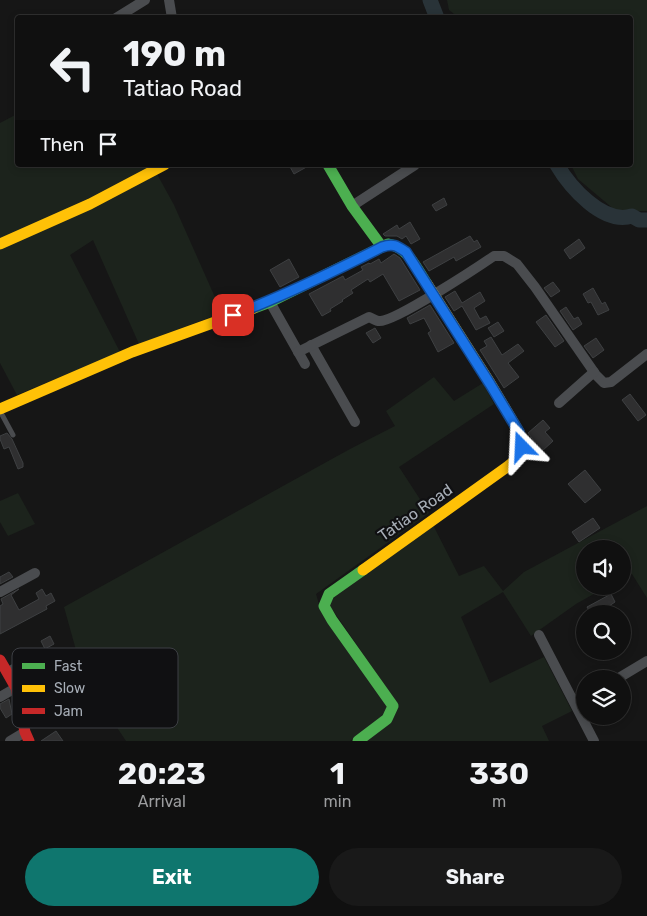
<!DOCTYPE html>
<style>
body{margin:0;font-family:Rubik,sans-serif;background:#191919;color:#f1f3f6;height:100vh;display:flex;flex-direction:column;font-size:19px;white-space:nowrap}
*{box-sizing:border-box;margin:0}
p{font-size:16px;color:#9c9d9f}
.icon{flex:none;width:28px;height:28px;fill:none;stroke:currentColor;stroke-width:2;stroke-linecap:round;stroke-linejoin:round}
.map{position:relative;height:741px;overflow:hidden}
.side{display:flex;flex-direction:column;background:#101010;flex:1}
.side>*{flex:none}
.banner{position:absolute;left:15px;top:15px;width:618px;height:152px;border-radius:5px;box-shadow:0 2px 8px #0003,0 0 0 1px #303030;background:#101010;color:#f1f3f6;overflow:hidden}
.buttons{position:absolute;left:576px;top:540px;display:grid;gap:10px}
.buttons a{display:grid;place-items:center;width:55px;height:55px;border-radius:50%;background:#101010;box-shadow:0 2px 8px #0003,0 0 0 1px #303030;font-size:25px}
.pin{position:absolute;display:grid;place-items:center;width:42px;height:42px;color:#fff;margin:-21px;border-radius:10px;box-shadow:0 2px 8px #0006}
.me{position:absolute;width:55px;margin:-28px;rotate:339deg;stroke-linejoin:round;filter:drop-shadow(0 0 4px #0008)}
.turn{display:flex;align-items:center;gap:18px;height:105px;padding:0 25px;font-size:22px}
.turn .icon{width:65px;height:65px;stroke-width:2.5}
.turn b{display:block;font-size:35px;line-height:42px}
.then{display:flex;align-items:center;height:48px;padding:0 25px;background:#0003;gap:10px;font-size:19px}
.eta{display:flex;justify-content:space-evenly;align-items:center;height:85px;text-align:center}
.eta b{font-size:30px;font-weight:700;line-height:35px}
.cta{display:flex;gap:10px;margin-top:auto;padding:10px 25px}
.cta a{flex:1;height:58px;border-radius:30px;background:#0f766e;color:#fff;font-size:20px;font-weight:700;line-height:58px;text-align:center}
.cta a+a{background:#191919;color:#f1f3f6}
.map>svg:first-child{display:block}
.green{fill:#1c231c}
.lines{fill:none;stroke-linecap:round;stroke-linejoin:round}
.river{stroke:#293338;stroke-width:15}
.building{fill:#2f2f30;stroke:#3e4042}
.lane{stroke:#4a4c4f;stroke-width:5}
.street{stroke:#4a4c4f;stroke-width:10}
.fast{stroke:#4caf50;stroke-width:11}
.slow{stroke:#ffc107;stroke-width:11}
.jam{stroke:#c62828;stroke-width:11}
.route-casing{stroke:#114b97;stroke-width:12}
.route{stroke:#1a73e8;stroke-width:9}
.labels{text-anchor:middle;stroke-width:4.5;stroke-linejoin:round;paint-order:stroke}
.street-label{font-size:16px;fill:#a7aeb7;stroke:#101012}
.key{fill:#101012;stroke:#3d3f44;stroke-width:1}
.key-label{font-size:14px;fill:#a7aeb7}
</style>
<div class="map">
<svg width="647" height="741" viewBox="0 0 647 741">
<rect width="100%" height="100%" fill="#161616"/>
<g class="green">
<path d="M447 0H647V211H616L578 179 571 165H630V18L458 17 449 10Z"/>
<path d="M17 114 18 165H152L174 205 222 313 139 344 93 240 70 255 120 352 17 395 0 363V123Z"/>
<path d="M434 377 454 401 483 383 494 404 399 467 429 513 316 594 320 608 389 706 383 716 350 741H126L104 708 81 668 64 607 350 449 395 426 386 411Z"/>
<path d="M18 493 35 524 8 536 0 522V501Z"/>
<path d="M647 506V598L632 574 623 579 622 549H585V586H608L576 604 531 636 503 592 461 617 490 683 544 657 572 711 542 726 549 741H366L399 706 330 606 333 596 433 525 459 576 484 566 503 591 524 572Z"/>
</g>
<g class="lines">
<g class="river">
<path d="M430 0 437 18"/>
<path d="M557 165C570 187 603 225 632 216L639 220H647"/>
</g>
</g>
<g class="building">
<path d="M289 165H310L294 174Z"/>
<path d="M444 198 447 205 436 211 432 205Z"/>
<path d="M410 222 420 239 411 244 406 236 402 239 397 236H385L383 234 397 225 399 229Z"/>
<path d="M470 236 474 242 477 240 481 247 456 261 454 257 429 271 423 262Z"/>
<path d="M579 239 585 248 570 259 564 250Z"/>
<path d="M394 254 400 258 420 290 399 301 383 274 370 282 368 279 351 290 353 293 342 300 343 301 330 309 331 311 322 316 309 294 343 276 345 280 363 270 361 267 369 263 370 264 379 259 381 263Z"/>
<path d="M289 259 299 277 280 287 270 270Z"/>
<path d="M553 282 560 291 551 297 544 288Z"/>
<path d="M593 288 602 304 605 302 609 310 598 315 591 302 588 303 583 294Z"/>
<path d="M455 291 462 303 480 292 485 301 474 308 480 319 486 316 490 323 476 330 462 306 454 311 445 297Z"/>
<path d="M430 305 454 343 438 352 428 333 431 331 424 318 410 324 407 318Z"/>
<path d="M566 307 574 319 578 317 582 324 573 330 560 311Z"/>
<path d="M546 315 564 341 555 347 536 322Z"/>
<path d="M498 322 504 331 494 337 488 328Z"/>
<path d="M375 328 381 338 373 343 366 333Z"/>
<path d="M491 337 502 355 518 344 524 351 508 363 519 377 504 388 480 350 487 346 484 341Z"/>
<path d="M596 338 604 350 593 358 584 346Z"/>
<path d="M630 394 646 415 638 421 622 400Z"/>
<path d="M543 420 550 428 545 432 553 441 541 452 533 443 535 442 528 433Z"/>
<path d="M7 433 12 439 23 463V467L18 469 9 447 4 449 0 439V436Z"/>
<path d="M585 470 601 490 585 503 568 484Z"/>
<path d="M593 518 600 528 579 542 572 532Z"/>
<path d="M9 572 13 577 0 584V577Z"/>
<path d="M19 589 11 595 19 610 39 599 36 593 42 589 46 596 51 593 55 601 46 606 47 609 0 634V606L3 604 1 599Z"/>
<path d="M611 594 615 602 609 606 613 614H591L587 607Z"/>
<path d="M50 636 54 644 45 649 41 641Z"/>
<path d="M9 699 12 714 6 718 0 708V704Z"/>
<path d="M56 731 63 741H41Z"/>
</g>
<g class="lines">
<g class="lane">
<path d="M0 411 13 435"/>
<path d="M7 670 37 653"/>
</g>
<g class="street">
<path d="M169 0 172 18"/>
<path d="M116 18 145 0"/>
<path d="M352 206 415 165"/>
<path d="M270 302 305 364"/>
<path d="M311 345 355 422"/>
<path d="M298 352 369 317C372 318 376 321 379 321 393 323 478 267 494 256H504L517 264 535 287 596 375 604 383 611 382 647 354"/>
<path d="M559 403 594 372"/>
<path d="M0 592 35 573"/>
<path d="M539 635 594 741"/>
<path d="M617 679 647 661"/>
<path d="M0 697 65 659"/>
<path d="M574 701 585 695"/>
<path d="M10 741 25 732"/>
</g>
<g class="fast">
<path d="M328 165 352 206 382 247"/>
<path d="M254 308 270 302 388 244C408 247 417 269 427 284"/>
<path d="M358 741 387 719 393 706 332 620 324 606 329 594 363 570"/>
</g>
<g class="slow">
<path d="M0 244 90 204 164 165"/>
<path d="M0 409 132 352 254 308"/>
<path d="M363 570 507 467 517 459 522 447 519 432 490 383 427 284"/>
</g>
<path class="jam" d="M0 660 16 688 25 732 29 741"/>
</g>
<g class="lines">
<defs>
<path id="route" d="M233 315C284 296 333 272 382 247 393 243 397 246 406 252L490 384 519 432 522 447"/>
</defs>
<use href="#route" class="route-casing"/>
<use href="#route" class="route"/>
</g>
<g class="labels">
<g class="street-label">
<text transform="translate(415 512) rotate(-35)" y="6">Tatiao Road</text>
</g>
</g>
<rect x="12" y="648" width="166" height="80" rx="8" class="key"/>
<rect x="22" y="663" width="23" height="6" fill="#4caf50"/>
<rect x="22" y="685" width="23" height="7" fill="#ffc107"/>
<rect x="22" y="708" width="23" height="6" fill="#c62828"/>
<g class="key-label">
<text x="54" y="671">Fast</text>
<text x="54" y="693">Slow</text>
<text x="54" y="716">Jam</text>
</g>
</svg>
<div class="buttons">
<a><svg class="icon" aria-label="sound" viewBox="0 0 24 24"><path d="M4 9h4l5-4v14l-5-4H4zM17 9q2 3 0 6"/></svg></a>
<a><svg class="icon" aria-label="search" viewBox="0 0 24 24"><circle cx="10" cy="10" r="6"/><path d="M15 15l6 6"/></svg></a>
<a><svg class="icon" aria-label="layers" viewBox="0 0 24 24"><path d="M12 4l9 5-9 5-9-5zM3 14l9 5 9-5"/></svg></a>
</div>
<div class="pin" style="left:233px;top:315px;background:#d93025"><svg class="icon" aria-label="arrive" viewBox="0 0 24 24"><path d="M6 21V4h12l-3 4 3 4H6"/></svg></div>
<svg class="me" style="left:522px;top:447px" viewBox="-20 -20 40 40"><path d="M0-17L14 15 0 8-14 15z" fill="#1a73e8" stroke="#fff" stroke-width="4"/></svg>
<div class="banner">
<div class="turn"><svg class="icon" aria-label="left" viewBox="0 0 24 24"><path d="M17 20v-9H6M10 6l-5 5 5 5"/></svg><div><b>190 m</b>Tatiao Road</div></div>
<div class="then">Then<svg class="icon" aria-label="arrive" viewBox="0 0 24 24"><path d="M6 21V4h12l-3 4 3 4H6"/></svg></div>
</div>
</div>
<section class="side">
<div class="eta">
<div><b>20:23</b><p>Arrival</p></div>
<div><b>1</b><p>min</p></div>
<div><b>330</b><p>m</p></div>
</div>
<div class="cta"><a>Exit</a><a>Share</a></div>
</section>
